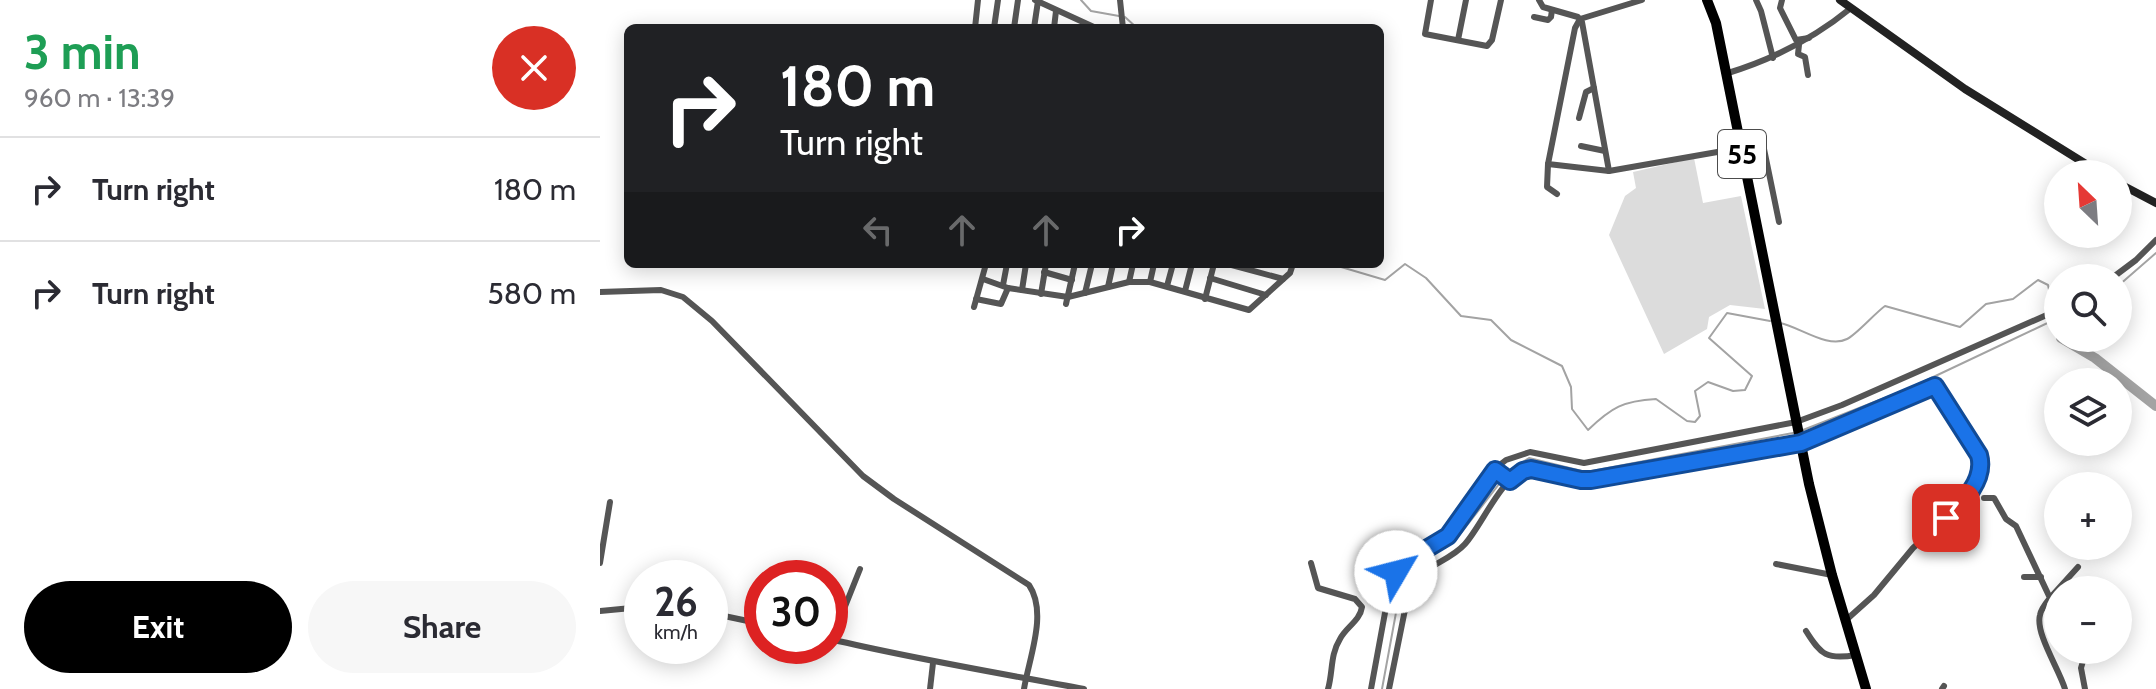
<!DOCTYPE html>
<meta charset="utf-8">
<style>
body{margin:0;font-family:Cabin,sans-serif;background:#f7f7f7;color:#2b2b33;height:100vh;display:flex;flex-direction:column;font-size:30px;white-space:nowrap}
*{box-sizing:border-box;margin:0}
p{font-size:26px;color:#7c7c81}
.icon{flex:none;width:44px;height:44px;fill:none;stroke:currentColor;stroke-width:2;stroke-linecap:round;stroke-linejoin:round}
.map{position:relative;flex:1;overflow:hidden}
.details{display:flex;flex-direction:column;background:#fff;width:600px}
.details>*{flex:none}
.top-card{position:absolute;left:24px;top:24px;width:760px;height:244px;border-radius:12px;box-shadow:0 4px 20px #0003;background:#202124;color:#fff;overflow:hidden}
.needle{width:52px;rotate:335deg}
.tools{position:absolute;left:1444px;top:160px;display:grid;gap:16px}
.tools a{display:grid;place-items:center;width:88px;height:88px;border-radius:50%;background:#fff;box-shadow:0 4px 20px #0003;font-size:40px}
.speed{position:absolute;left:24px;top:560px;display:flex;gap:16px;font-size:40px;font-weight:700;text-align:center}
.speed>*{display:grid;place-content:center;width:104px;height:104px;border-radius:50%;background:#fff;box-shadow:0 4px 20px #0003;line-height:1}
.speed small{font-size:20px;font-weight:400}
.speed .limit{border:12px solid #d22;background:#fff;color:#111}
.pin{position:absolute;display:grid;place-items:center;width:68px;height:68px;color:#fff;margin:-34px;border-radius:16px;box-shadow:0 4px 12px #0006}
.me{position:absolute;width:88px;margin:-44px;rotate:53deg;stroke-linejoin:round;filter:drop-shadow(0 0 6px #0008)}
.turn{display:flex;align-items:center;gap:28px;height:168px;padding:0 24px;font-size:36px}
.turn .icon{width:104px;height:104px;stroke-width:2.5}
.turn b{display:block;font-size:56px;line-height:68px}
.lanes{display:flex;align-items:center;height:76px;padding:0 24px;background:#0003;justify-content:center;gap:40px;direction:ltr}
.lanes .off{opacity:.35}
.round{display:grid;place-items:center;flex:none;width:84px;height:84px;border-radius:42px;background:#f7f7f7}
.head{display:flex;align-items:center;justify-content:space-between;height:136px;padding:0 24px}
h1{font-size:48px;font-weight:700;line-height:60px;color:#1e9e55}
.primary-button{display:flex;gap:16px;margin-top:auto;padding:16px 24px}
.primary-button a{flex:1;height:92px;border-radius:48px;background:#000;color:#fff;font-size:32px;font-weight:700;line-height:92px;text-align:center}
.primary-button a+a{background:#f7f7f7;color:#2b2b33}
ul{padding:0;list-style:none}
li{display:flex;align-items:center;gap:24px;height:104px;padding:0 24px;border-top:2px solid #e1e1e2}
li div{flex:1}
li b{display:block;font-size:30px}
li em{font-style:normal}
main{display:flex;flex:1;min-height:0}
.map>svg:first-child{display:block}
.green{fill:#dcdcdc}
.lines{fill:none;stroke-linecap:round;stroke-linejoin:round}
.stream{stroke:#a3a3a3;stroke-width:2}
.river{stroke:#a3a3a3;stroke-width:10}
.minor{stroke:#555;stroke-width:6}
.secondary{stroke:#222;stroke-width:8}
.trunk{stroke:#000;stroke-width:10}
.route-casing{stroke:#114b97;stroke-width:20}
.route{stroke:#1a73e8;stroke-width:14}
.labels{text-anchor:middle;stroke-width:6;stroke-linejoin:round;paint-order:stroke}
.shield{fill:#fff;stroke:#4c4c4c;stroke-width:2}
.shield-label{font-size:28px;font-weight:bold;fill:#000}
</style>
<main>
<section class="details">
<div class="head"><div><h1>3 min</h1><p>960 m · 13:39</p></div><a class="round" style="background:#d93025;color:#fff"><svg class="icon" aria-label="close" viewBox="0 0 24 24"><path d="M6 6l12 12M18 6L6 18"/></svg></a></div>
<ul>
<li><svg class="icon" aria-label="right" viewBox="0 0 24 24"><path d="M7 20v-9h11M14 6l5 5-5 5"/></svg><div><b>Turn right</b></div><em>180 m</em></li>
<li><svg class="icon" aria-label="right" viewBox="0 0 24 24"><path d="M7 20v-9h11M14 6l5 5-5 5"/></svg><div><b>Turn right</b></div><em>580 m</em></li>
</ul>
<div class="primary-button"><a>Exit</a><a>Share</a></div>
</section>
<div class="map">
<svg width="1556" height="689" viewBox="0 0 1556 689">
<rect width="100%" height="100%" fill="#fff"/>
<path class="green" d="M1094 158 1103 203 1141 196 1165 309 1130 305 1109 317 1107 329 1064 354 1009 235 1025 196 1036 188 1033 172Z"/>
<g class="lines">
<g class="stream">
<path d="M481 0 491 11 519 16"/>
<path d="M525 17 537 28"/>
<path d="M731 264 785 280 805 264 826 278 861 316 891 320 911 340 962 366 971 387 972 409 988 430C1012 407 1023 401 1056 399L1087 421 1095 422 1100 416 1095 391 1108 382 1133 391 1145 390 1152 376 1109 338 1127 313 1170 321"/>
<path d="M1518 286 1556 253"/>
<path d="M1180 323C1200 327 1228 349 1247 339 1256 335 1275 313 1285 306L1360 327 1386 304 1413 299 1438 280 1448 285 1453 308"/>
<path d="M1203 430 1310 388 1458 318"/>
<path d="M782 689 802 580 820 561 854 542 910 470 929 458 986 472 1193 433"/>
</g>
<g class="river">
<path d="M1457 318 1458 325"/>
<path d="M1461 338 1495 358 1556 406"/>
</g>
<g class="minor">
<path d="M435 0 496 28"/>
<path d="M520 0 523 28"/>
<path d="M831 0 825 34 887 46 892 40 901 0"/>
<path d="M939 0 943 7 978 17 982 22 1009 171 1163 144 1179 222"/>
<path d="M1156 0 1161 11 1173 58"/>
<path d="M1182 0 1180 8 1196 40 1209 38"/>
<path d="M934 17 948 20 951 17 952 10"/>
<path d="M375 28 378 0"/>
<path d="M394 28 398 0"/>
<path d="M414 28 418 0"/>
<path d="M434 28 438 1"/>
<path d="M454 28 456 11"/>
<path d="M858 40 866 0"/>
<path d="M1199 45 1198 54 1205 57 1208 75"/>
<path d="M1125 74C1172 60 1213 39 1251 8"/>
<path d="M979 118 986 92 994 88"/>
<path d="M981 146 1005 151"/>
<path d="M948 164 947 187 957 194"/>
<path d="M1009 171 948 164 975 28 980 19 1042 0"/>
<path d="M628 264 683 279"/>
<path d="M444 272 472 280"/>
<path d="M610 278 666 295"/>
<path d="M1512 278 1536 260 1556 240"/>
<path d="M383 279 408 288 468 297 529 282H550L649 310 690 273 693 264"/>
<path d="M529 282 533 264"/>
<path d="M550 282 554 264"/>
<path d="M403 285 407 264"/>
<path d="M567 286 573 264"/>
<path d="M508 287 513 264"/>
<path d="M422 290 426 264"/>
<path d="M585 291 592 264"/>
<path d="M0 292 61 290 83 297 112 321 263 476 294 499 429 585C448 613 429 658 424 689"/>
<path d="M485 293 492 264"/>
<path d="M441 294 446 264"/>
<path d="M376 299 401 304 408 288"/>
<path d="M605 299 614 264"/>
<path d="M466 304 475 264"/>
<path d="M374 307 386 264"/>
<path d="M1384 498H1394L1406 519 1416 526 1450 598C1446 603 1441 609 1440 615 1435 633 1459 669 1465 689"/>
<path d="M0 563 10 502"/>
<path d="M711 563 718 588 755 599 762 607C760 621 746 627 740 639 730 655 733 672 728 689"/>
<path d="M1176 564 1232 575"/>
<path d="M1424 577H1441"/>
<path d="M1450 598 1478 567"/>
<path d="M0 611 42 607"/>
<path d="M110 613 162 624"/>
<path d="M1245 621 1274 595 1313 548 1356 509 1375 512"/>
<path d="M1206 631C1221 655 1227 660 1256 655"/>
<path d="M230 639C314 659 399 673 484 689"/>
<path d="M232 639 260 569"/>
<path d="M330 689 333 663"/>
<path d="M771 689 789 591 796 572 813 557 848 536 897 467 906 460 930 452 984 463 1196 422 1242 405 1458 310"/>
<path d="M789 689 810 585C824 565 849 562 865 544 882 525 900 480 923 471 940 464 971 480 991 480L1201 443 1335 386 1379 455C1385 477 1369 492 1356 509"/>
<path d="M1342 689 1344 686"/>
<path d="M1485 689 1481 668 1486 651"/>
</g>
<g class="secondary">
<path d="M1240 0 1365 89 1502 174"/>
<path d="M1518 183 1556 203"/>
</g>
<path class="trunk" d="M1107 0 1116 23 1209 484 1232 575 1266 689"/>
</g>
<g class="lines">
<defs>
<path id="route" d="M796 572 813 557 848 536 895 470 910 481 923 471 931 469 981 480H991L1201 443 1335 386 1379 455C1386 480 1363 502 1346 518"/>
</defs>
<use href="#route" class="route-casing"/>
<use href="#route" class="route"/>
</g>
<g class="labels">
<rect class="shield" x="1118" y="130" width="48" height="48" rx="6"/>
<g class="shield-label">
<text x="1142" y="164">55</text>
</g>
</g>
</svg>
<div class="tools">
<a><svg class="needle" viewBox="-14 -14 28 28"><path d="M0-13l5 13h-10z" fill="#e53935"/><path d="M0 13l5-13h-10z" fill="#7c7c81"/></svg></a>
<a><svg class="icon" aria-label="search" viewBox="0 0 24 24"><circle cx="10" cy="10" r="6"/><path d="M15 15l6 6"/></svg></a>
<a><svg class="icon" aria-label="layers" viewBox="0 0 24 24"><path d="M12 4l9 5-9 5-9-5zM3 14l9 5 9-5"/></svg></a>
<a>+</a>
<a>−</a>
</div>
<div class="speed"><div>26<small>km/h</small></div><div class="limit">30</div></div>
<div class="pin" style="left:1346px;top:518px;background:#d93025"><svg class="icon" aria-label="arrive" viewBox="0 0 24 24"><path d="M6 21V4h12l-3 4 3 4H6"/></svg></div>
<svg class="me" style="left:796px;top:572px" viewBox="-20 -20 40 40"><circle r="19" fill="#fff"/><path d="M0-13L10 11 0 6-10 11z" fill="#1a73e8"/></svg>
<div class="top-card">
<div class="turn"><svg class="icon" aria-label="right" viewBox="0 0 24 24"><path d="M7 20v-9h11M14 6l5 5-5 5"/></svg><div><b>180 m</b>Turn right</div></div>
<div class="lanes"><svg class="icon off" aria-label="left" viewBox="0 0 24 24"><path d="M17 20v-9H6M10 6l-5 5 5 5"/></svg><svg class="icon off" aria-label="ahead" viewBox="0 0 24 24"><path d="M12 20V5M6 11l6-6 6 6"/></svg><svg class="icon off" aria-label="ahead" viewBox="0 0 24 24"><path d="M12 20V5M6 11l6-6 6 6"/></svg><svg class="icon" aria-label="right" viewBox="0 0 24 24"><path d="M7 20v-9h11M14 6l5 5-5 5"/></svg></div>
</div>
</div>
</main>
